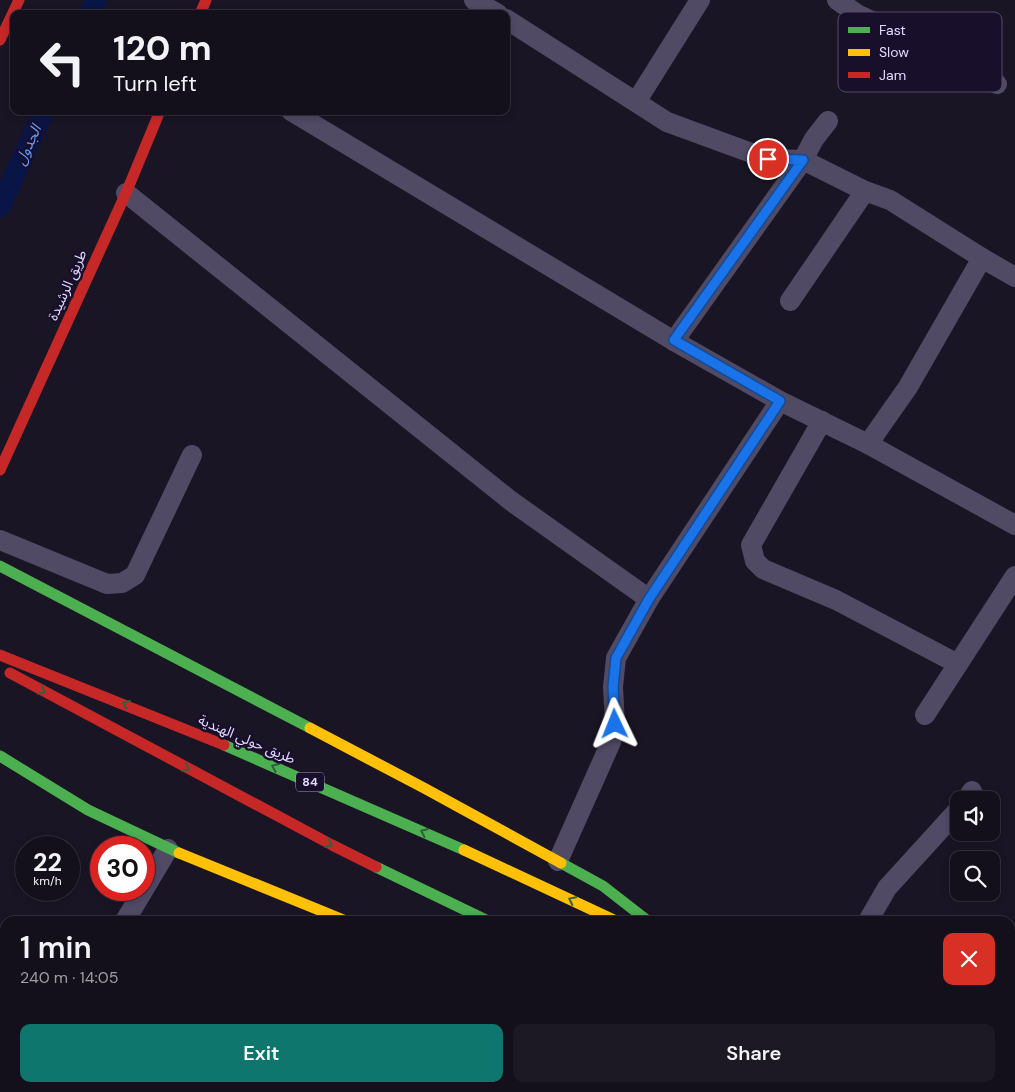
<!DOCTYPE html>
<meta charset="utf-8">
<style>
body{margin:0;font-family:"DM Sans","Noto Sans Arabic",sans-serif;background:#1d1924;color:#f1f3f6;height:100vh;display:flex;flex-direction:column;font-size:19px;white-space:nowrap}
*{box-sizing:border-box;margin:0}
p{font-size:16px;color:#9d9da3}
.icon{flex:none;width:28px;height:28px;fill:none;stroke:currentColor;stroke-width:2;stroke-linecap:round;stroke-linejoin:round}
.map{position:relative;flex:1;overflow:hidden}
.details{position:absolute;left:0px;top:916px;width:1015px;height:176px;display:flex;flex-direction:column;background:#14101b;border-radius:15px 15px 0 0;box-shadow:0 2px 8px #0003,0 0 0 1px #33303a}
.details>*{flex:none}
.top-card{position:absolute;left:10px;top:10px;width:500px;height:105px;border-radius:10px;box-shadow:0 2px 8px #0003,0 0 0 1px #33303a;background:#14101b;color:#f1f3f6;overflow:hidden}
.buttons{position:absolute;left:950px;top:791px;display:grid;gap:10px}
.buttons a{display:grid;place-items:center;width:50px;height:50px;border-radius:10px;background:#14101b;box-shadow:0 2px 8px #0003,0 0 0 1px #33303a;font-size:25px}
.speed{position:absolute;left:15px;top:836px;display:flex;gap:10px;font-size:25px;font-weight:700;text-align:center}
.speed>*{display:grid;place-content:center;width:65px;height:65px;border-radius:50%;background:#14101b;box-shadow:0 2px 8px #0003,0 0 0 1px #33303a;line-height:1}
.speed small{font-size:12px;font-weight:400}
.speed .limit{border:8px solid #d22;background:#fff;color:#111}
.pin{position:absolute;display:grid;place-items:center;width:42px;height:42px;color:#fff;margin:-21px;border:2px solid #fff;border-radius:50%;box-shadow:0 1px 5px #0007}
.me{position:absolute;width:55px;margin:-28px;rotate:358deg;stroke-linejoin:round;filter:drop-shadow(0 0 4px #0008)}
.turn{display:flex;align-items:center;gap:18px;height:105px;padding:0 20px;font-size:22px}
.turn .icon{width:65px;height:65px;stroke-width:2.5}
.turn b{display:block;font-size:35px;line-height:42px}
.round{display:grid;place-items:center;flex:none;width:52px;height:52px;border-radius:10px;background:#1d1924}
.head{display:flex;align-items:center;justify-content:space-between;height:85px;padding:0 20px}
h1{font-size:30px;font-weight:600;line-height:38px}
.action{display:flex;gap:10px;margin-top:auto;padding:10px 20px}
.action a{flex:1;height:58px;border-radius:10px;background:#0f766e;color:#fff;font-size:20px;font-weight:600;line-height:58px;text-align:center}
.action a+a{background:#1d1924;color:#f1f3f6}
.map>svg:first-child{display:block}
.lines{fill:none;stroke-linecap:round;stroke-linejoin:round}
.canal{stroke:#0a1547;stroke-width:21}
.street{stroke:#504a65;stroke-width:20}
.fast{stroke:#4caf50;stroke-width:11}
.slow{stroke:#ffc107;stroke-width:11}
.jam{stroke:#c62828;stroke-width:11}
.oneway{stroke:#325f3d}
.route-casing{stroke:#114b97;stroke-width:12}
.route{stroke:#1a73e8;stroke-width:9}
.labels{text-anchor:middle;stroke-width:5;stroke-linejoin:round;paint-order:stroke}
.shield{fill:#180f2a;stroke:#a69cbf;stroke-width:1}
.shield-label{font-size:12px;font-weight:bold;fill:#e3d8ff}
.street-label{font-size:14px;fill:#e3d8ff;stroke:#180f2a}
.water-label{font-size:15px;font-style:italic;fill:#669fff;stroke:#180f2a}
.key{fill:#180f2a;stroke:#554b6a;stroke-width:1}
.key-label{font-size:14px;fill:#e3d8ff}
</style>
<div class="map">
<svg width="1015" height="1092" viewBox="0 0 1015 1092">
<rect width="100%" height="100%" fill="#1a1524"/>
<g class="lines">
<g class="canal">
<path d="M89 14 96 0"/>
<path d="M0 207 44 111"/>
</g>
<g class="street">
<path d="M474 0 498 14"/>
<path d="M837 0 857 14 895 32 935 58 965 68 997 84"/>
<path d="M506 19 667 122 768 159 803 160 814 139 828 121"/>
<path d="M636 102 700 0"/>
<path d="M291 111 674 341 780 401 868 444 1015 525"/>
<path d="M126 193 511 501 649 599"/>
<path d="M982 258 1015 277"/>
<path d="M790 301 865 191"/>
<path d="M674 341 803 160 865 191 890 200 982 258 908 387 868 444"/>
<path d="M822 421 751 545 755 561 763 569 836 600 958 664"/>
<path d="M0 540 107 584 122 583 135 575 192 455"/>
<path d="M925 715 1015 576"/>
<path d="M966 800 972 791"/>
<path d="M558 861 611 742 615 724 613 687 616 658 649 599 780 401"/>
<path d="M125 921 168 849"/>
<path d="M868 921 887 888 959 809"/>
<path d="M122 1088 130 1092"/>
<path d="M23 1092 26 1088"/>
<path d="M472 1092 473 1088"/>
<path d="M1010 1092 1015 1091"/>
</g>
<g class="fast">
<path d="M0 566 310 728"/>
<path d="M224 745 464 850"/>
<path d="M0 756 88 810 179 853"/>
<path d="M561 863 603 886 648 921"/>
<path d="M376 867 488 921"/>
<path d="M964 1088 973 1092"/>
</g>
<g class="slow">
<path d="M310 728 424 788 561 863"/>
<path d="M464 850 616 921"/>
<path d="M179 853 346 921"/>
</g>
<g class="jam">
<path d="M200 14 206 0"/>
<path d="M0 40 19 0"/>
<path d="M0 470 126 193 160 111"/>
<path d="M0 655 224 745"/>
<path d="M10 673 332 845 376 867"/>
<path d="M840 1088 849 1092"/>
</g>
</g>
<defs><path id="oneway-chevron" d="M-2-3.5L2.5 0L-2 3.5" fill="none" stroke-width="1.6" stroke-linecap="round" stroke-linejoin="round" transform="scale(1.25)"/></defs>
<g class="oneway">
<use href="#oneway-chevron" transform="translate(42 691) rotate(28)"/>
<use href="#oneway-chevron" transform="translate(126 704) rotate(-158)"/>
<use href="#oneway-chevron" transform="translate(275 767) rotate(-157)"/>
<use href="#oneway-chevron" transform="translate(186 768) rotate(28)"/>
<use href="#oneway-chevron" transform="translate(424 832) rotate(-156)"/>
<use href="#oneway-chevron" transform="translate(329 844) rotate(27)"/>
<use href="#oneway-chevron" transform="translate(572 900) rotate(-154)"/>
</g>
<g class="lines">
<defs>
<path id="route" d="M615 724 613 687 616 658 649 599 780 401 674 340 803 160 768 159"/>
</defs>
<use href="#route" class="route-casing"/>
<use href="#route" class="route"/>
</g>
<g class="labels">
<rect class="shield" x="296" y="772.5" width="28" height="19" rx="4"/>
<g class="shield-label">
<text x="310" y="786">84</text>
</g>
<g class="street-label">
<text transform="translate(67 285) rotate(-66)" y="5">طريق الرشيدة</text>
<text transform="translate(247 739) rotate(23)" y="5">طريق حولي الهندية</text>
</g>
<g class="water-label">
<text transform="translate(28 145) rotate(-65)" y="5">الجدول</text>
</g>
</g>
<rect x="838" y="12" width="164" height="80" rx="8" class="key"/>
<rect x="848" y="27" width="22" height="6" fill="#4caf50"/>
<rect x="848" y="49" width="22" height="7" fill="#ffc107"/>
<rect x="848" y="72" width="22" height="6" fill="#c62828"/>
<g class="key-label">
<text x="879" y="35">Fast</text>
<text x="879" y="57">Slow</text>
<text x="879" y="80">Jam</text>
</g>
</svg>
<div class="buttons">
<a><svg class="icon" aria-label="sound" viewBox="0 0 24 24"><path d="M4 9h4l5-4v14l-5-4H4zM17 9q2 3 0 6"/></svg></a>
<a><svg class="icon" aria-label="search" viewBox="0 0 24 24"><circle cx="10" cy="10" r="6"/><path d="M15 15l6 6"/></svg></a>
</div>
<div class="speed"><div>22<small>km/h</small></div><div class="limit">30</div></div>
<div class="pin" style="left:768px;top:159px;background:#d93025"><svg class="icon" aria-label="arrive" viewBox="0 0 24 24"><path d="M6 21V4h12l-3 4 3 4H6"/></svg></div>
<svg class="me" style="left:615px;top:724px" viewBox="-20 -20 40 40"><path d="M0-17L14 15 0 8-14 15z" fill="#1a73e8" stroke="#fff" stroke-width="4"/></svg>
<div class="top-card">
<div class="turn"><svg class="icon" aria-label="left" viewBox="0 0 24 24"><path d="M17 20v-9H6M10 6l-5 5 5 5"/></svg><div><b>120 m</b>Turn left</div></div>
</div>
<section class="details">
<div class="head"><div><h1>1 min</h1><p>240 m · 14:05</p></div><a class="round" style="background:#d93025;color:#fff"><svg class="icon" aria-label="close" viewBox="0 0 24 24"><path d="M6 6l12 12M18 6L6 18"/></svg></a></div>
<div class="action"><a>Exit</a><a>Share</a></div>
</section>
</div>
